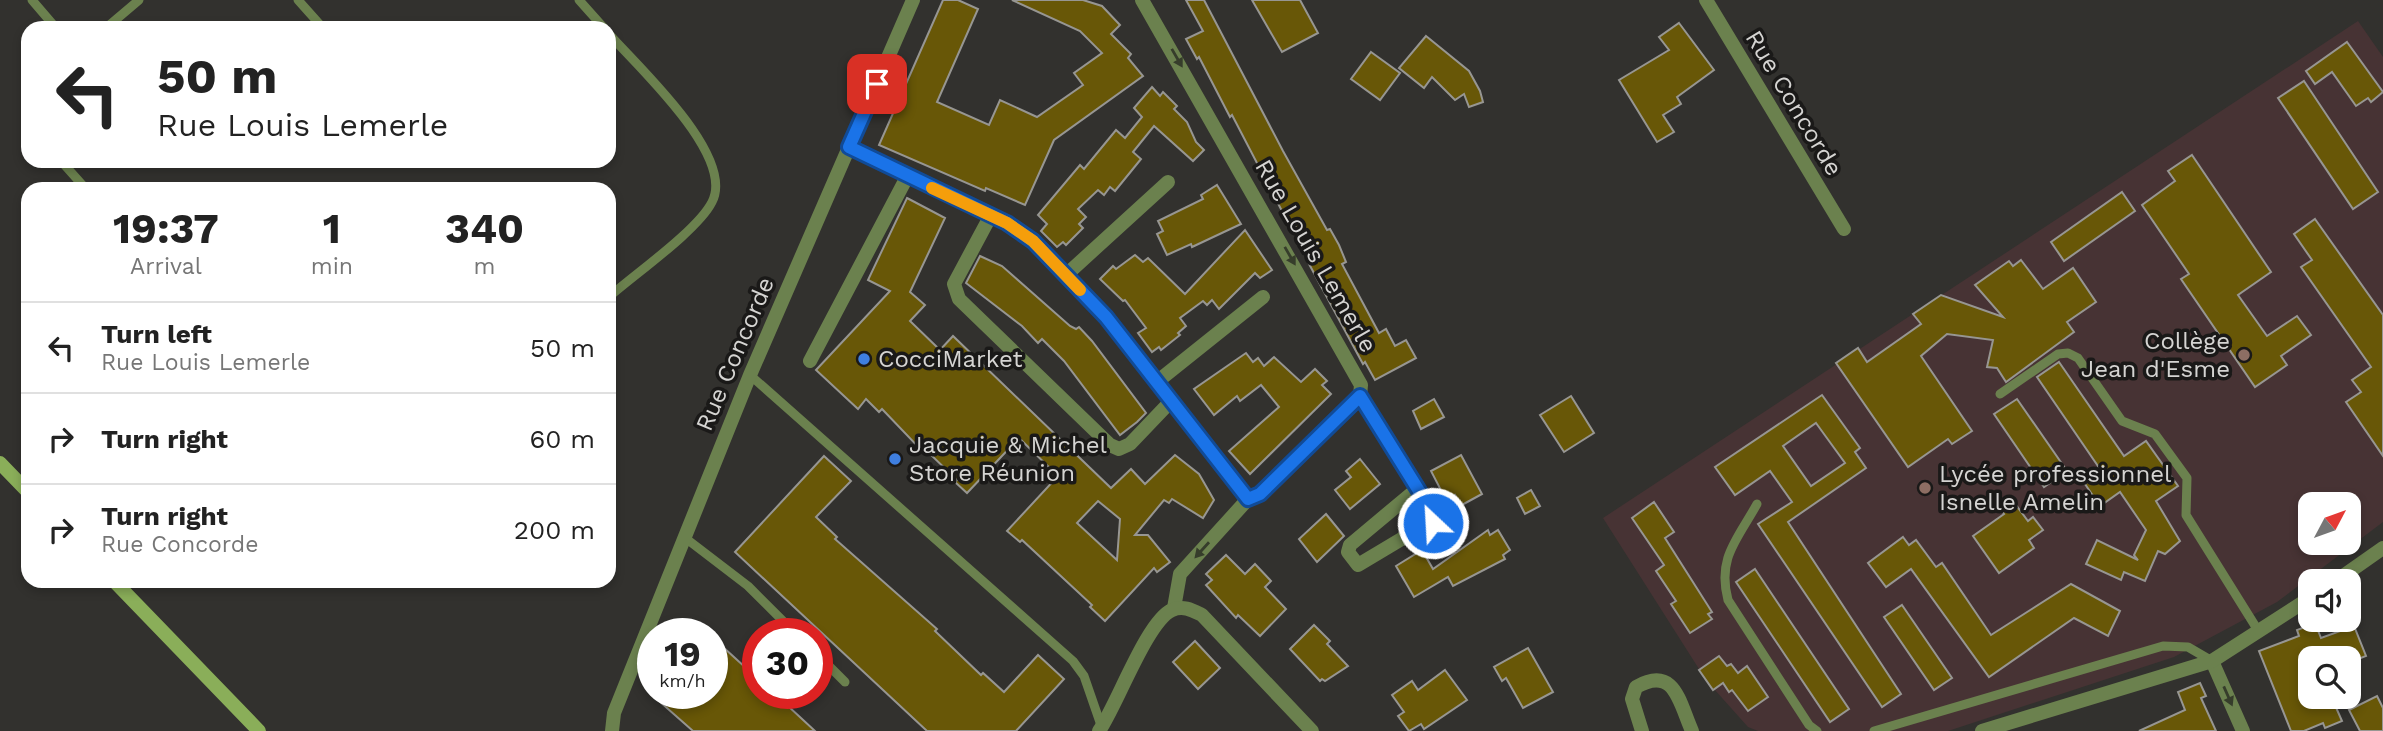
<!DOCTYPE html>
<meta charset="utf-8">
<style>
body{margin:0;font-family:"Work Sans",sans-serif;background:#f2f2f2;color:#222;height:100vh;display:flex;flex-direction:column;font-size:26px;white-space:nowrap}
*{box-sizing:border-box;margin:0}
p{font-size:23px;color:#767676}
.icon{flex:none;width:38px;height:38px;fill:none;stroke:currentColor;stroke-width:2;stroke-linecap:round;stroke-linejoin:round}
.map{position:relative;flex:1;overflow:hidden}
.side{position:absolute;left:21px;top:182px;width:595px;height:406px;display:flex;flex-direction:column;background:#fff;border-radius:21px;box-shadow:0 4px 10px #0003}
.side>*{flex:none}
.banner{position:absolute;left:21px;top:21px;width:595px;height:147px;border-radius:21px;box-shadow:0 4px 10px #0003;background:#fff;color:#222;overflow:hidden}
.needle{width:46px;rotate:49deg}
.controls{position:absolute;left:2298px;top:492px;display:grid;gap:14px}
.controls a{display:grid;place-items:center;width:63px;height:63px;border-radius:14px;background:#fff;box-shadow:0 4px 10px #0003;font-size:35px}
.speed{position:absolute;left:637px;top:618px;display:flex;gap:14px;font-size:35px;font-weight:700;text-align:center}
.speed>*{display:grid;place-content:center;width:91px;height:91px;border-radius:50%;background:#fff;box-shadow:0 4px 10px #0003;line-height:1}
.speed small{font-size:18px;font-weight:400}
.speed .limit{border:10px solid #d22;background:#fff;color:#111}
.pin{position:absolute;display:grid;place-items:center;width:60px;height:60px;color:#fff;margin:-30px;border-radius:14px;box-shadow:0 4px 10px #0006}
.me{position:absolute;width:77px;margin:-38px;rotate:335deg;stroke-linejoin:round;filter:drop-shadow(0 0 5px #0008)}
.turn{display:flex;align-items:center;gap:24px;height:147px;padding:0 21px;font-size:32px}
.turn .icon{width:91px;height:91px;stroke-width:2.5}
.turn b{display:block;font-size:49px;line-height:60px}
.eta{display:flex;justify-content:space-evenly;align-items:center;height:119px;text-align:center}
.eta b{font-size:42px;font-weight:700;line-height:49px}
ul{padding:0;list-style:none}
li{display:flex;align-items:center;gap:21px;height:91px;padding:0 21px;border-top:2px solid #e0e0e0}
li div{flex:1}
li b{display:block;font-size:26px}
li em{font-style:normal}
.map>svg:first-child{display:block}
.education{fill:#473334;fill-rule:evenodd}
.building{fill:#685707;stroke:#979692;stroke-width:2;fill-rule:evenodd}
.lines{fill:none;stroke-linecap:round;stroke-linejoin:round}
.lane{stroke:#6b814e;stroke-width:9}
.street{stroke:#6b814e;stroke-width:14}
.secondary{stroke:#8aae59;stroke-width:14}
.oneway{fill:#363d2b}
.route-casing{stroke:#114b97;stroke-width:18}
.route{stroke:#1a73e8;stroke-width:12}
.slow{stroke:#f59e0b;stroke-width:12}
.education-dot{fill:#8d6e63;stroke:#1a1918;stroke-width:2.5}
.shop-dot{fill:#3f7fe0;stroke:#1a1918;stroke-width:2.5}
.labels{text-anchor:middle;stroke-width:7;stroke-linejoin:round;paint-order:stroke}
.street-label{font-size:24px;fill:#d5d4d2;stroke:#1a1918}
.poi-label{font-size:24px;fill:#d5d4d2;stroke:#1a1918;text-anchor:start}
</style>
<div class="map">
<svg width="2383" height="731" viewBox="0 0 2383 731">
<rect width="100%" height="100%" fill="#32312e"/>
<path class="education" d="M2358 21 2383 57V522L2277 602 2174 657 1948 731H1758L1748 727 1706 680 1603 518ZM2310 504H2348V542H2310Z"/>
<g class="building">
<path d="M943 0H958L978 9 937 102 989 125 1000 100 1037 117 1083 85 1074 73 1102 53 1080 31 1012 0H1083L1102 6 1120 25 1111 34 1131 54 1128 58 1143 76 1054 140 1025 205 986 188 985 191 879 145Z"/>
<path d="M1186 0H1204L1283 151 1327 230 1330 229 1339 245 1346 262 1342 264 1379 333 1386 329 1395 346 1406 340 1416 358 1375 380 1365 362 1363 364 1308 262 1313 259 1296 227 1293 228 1283 213 1232 115 1230 117 1199 57 1197 59 1186 39 1203 31Z"/>
<path d="M1252 0H1300L1318 33 1282 52Z"/>
<path d="M1679 23 1714 70 1677 97 1681 104 1663 115 1674 132 1657 142 1619 80 1669 50 1659 37Z"/>
<path d="M1426 36 1469 71 1480 91 1483 102 1469 107 1464 94 1455 100 1432 77 1424 88 1399 68Z"/>
<path d="M2347 42 2383 92 2371 102 2368 98 2356 106 2332 72 2315 84 2306 71Z"/>
<path d="M1371 52 1400 73 1380 100 1351 79Z"/>
<path d="M2304 81 2378 192 2353 209 2278 98Z"/>
<path d="M1152 87 1160 96 1163 92 1177 106 1174 109 1187 122 1196 142 1204 150 1193 161 1154 126 1133 152 1141 159 1115 191 1110 187 1104 195 1098 190 1078 209 1086 217 1079 224 1083 228 1066 245 1063 242 1057 247 1041 231 1047 224 1038 215 1080 165 1084 169 1116 130 1125 138 1142 117 1134 108Z"/>
<path d="M2192 155 2271 272 2238 295 2267 336 2297 316 2311 335 2281 356 2287 365 2255 387 2181 279 2189 274 2142 205 2175 181 2168 171Z"/>
<path d="M1217 185 1241 224 1192 247 1191 244 1167 255 1157 234 1163 231 1158 221 1203 199 1201 195Z"/>
<path d="M2122 192 2135 211 2064 261 2051 242Z"/>
<path d="M907 198 945 218 910 292 925 305 910 321 940 350 953 336 1111 488 1131 469 1145 484 1175 455 1199 474 1214 500 1203 518 1172 499 1169 503 1164 500 1135 535H1148L1170 562 1157 572 1154 568 1105 621 1090 607 1092 605 1022 540 1020 542 1007 531 1058 476 1019 438 967 493 955 482 957 480 927 451 925 454 882 409 879 412 866 399 858 409 816 370 890 291 868 280ZM1098 501 1120 519 1117 560 1077 523Z"/>
<path d="M2315 219 2383 315V456L2346 402 2361 392 2352 380 2371 367 2301 267 2312 260 2294 234Z"/>
<path d="M1245 230 1272 270 1260 278 1255 273 1219 309 1212 300 1207 305 1203 301 1180 318 1186 326 1178 333 1180 335 1161 350 1159 347 1152 352 1138 333 1146 328 1125 300 1123 301 1100 279 1113 266 1116 269 1135 255 1143 262 1148 258 1185 294Z"/>
<path d="M980 256 1002 266 1070 326 1076 329 1079 327 1092 341 1146 413 1137 422 1120 435 1064 361 1042 339 1038 343 1022 326 966 283Z"/>
<path d="M2021 260 2043 289 2073 268 2096 302 2067 322 2074 332 2006 382 1997 368 1987 367 1993 340 1947 334 1921 356 1972 431 1952 444 1948 439 1908 467 1836 363 1858 348 1867 362 1921 324 1913 314 1941 295 2003 317 1975 285 2009 261 2013 266Z"/>
<path d="M1246 353 1253 362 1258 358 1264 366 1274 357 1301 382 1315 369 1327 381 1322 385 1331 394 1250 474 1229 451 1279 407 1261 385 1240 401 1237 396 1214 415 1194 389Z"/>
<path d="M2059 362 2124 456 2146 441 2178 486 2156 501 2180 541 2165 554 2158 551 2145 581 2124 572 2121 580 2086 564 2097 540 2138 560 2134 555 2146 530 2120 492 2100 506 2085 484 2102 472 2037 377Z"/>
<path d="M1822 395 1860 448 1855 452 1866 468 1788 522 1901 694 1882 707 1758 524 1792 502 1770 471 1735 495 1715 467ZM1816 423 1845 463 1811 486 1783 446Z"/>
<path d="M1571 396 1594 433 1564 452 1540 415Z"/>
<path d="M1434 399 1444 417 1421 429 1413 411Z"/>
<path d="M2017 399 2067 471 2044 487 1994 414Z"/>
<path d="M1461 455 1482 494 1460 506 1455 495 1446 500 1431 471Z"/>
<path d="M824 456 851 481 816 517 837 537 835 539 937 629 935 631 981 675 983 673 1004 692 1038 655 1064 679 1016 731H927L735 552Z"/>
<path d="M1360 459 1380 484 1350 509 1335 490 1351 477 1346 471Z"/>
<path d="M1531 490 1540 506 1525 514 1517 498Z"/>
<path d="M2010 497 2028 521 2033 517 2043 530 2029 540 2034 548 1999 573 1973 536 2004 514 1998 506Z"/>
<path d="M1654 502 1674 532 1665 538 1712 612 1708 614 1712 619 1690 633 1671 604 1676 601 1656 571 1664 565 1632 518Z"/>
<path d="M1326 514 1344 536 1317 562 1299 539Z"/>
<path d="M1488 530 1490 535 1498 530 1510 550 1503 555 1505 559 1453 586 1448 577 1414 597 1396 566 1422 550 1433 569Z"/>
<path d="M1903 537 1909 545 1916 540 1936 567 1942 563 1991 635 2071 584 2120 611 2108 636 2074 618 1989 677 1911 569 1886 587 1868 563Z"/>
<path d="M1226 555 1245 574 1255 564 1271 581 1265 587 1286 609 1260 636 1238 615 1236 618 1206 585 1212 580 1206 574Z"/>
<path d="M1755 569 1849 709 1830 722 1736 582Z"/>
<path d="M1902 605 1952 678 1934 690 1884 617Z"/>
<path d="M2315 623 2321 638 2354 626 2366 656 2348 663V658H2310V696H2331L2342 721 2325 728 2323 723 2304 731H2291L2259 651 2299 636 2297 630Z"/>
<path d="M1314 625 1330 641 1327 644 1348 666 1325 681 1322 679 1320 681 1290 649Z"/>
<path d="M712 637 758 679V693H774L815 731H693L659 701 667 693H712Z"/>
<path d="M1195 641 1220 668 1198 689 1173 662Z"/>
<path d="M1528 648 1553 692 1523 708 1506 678 1502 681 1494 667Z"/>
<path d="M1719 656 1727 666 1731 664 1738 673 1747 666 1768 697 1748 711 1732 690 1729 692 1723 683 1713 690 1699 670Z"/>
<path d="M1445 670 1467 700 1424 729 1421 724 1409 731 1398 716 1404 712 1392 695 1412 681 1418 690Z"/>
<path d="M2200 683 2206 696 2201 698 2216 731H2139L2185 710 2178 692Z"/>
<path d="M2377 696 2383 708V731H2360L2349 710Z"/>
</g>
<g class="lines">
<g class="lane">
<path d="M32 0 56 28"/>
<path d="M298 0 323 28"/>
<path d="M579 0 604 28"/>
<path d="M106 28 139 0"/>
<path d="M609 34C638 67 736 156 712 202 698 230 635 274 609 297"/>
<path d="M61 161 86 189"/>
<path d="M750 375 1073 661 1084 676 1102 728"/>
<path d="M2000 394 2058 354 2068 353 2078 358 2122 421 2155 434 2187 478 2186 515 2259 632"/>
<path d="M1757 504C1737 540 1717 558 1728 600L1809 725 1817 731"/>
<path d="M684 537 748 586 796 634"/>
<path d="M817 654 845 682"/>
<path d="M1874 731 2163 646 2188 647 2212 661"/>
</g>
<g class="street">
<path d="M1142 0 1361 385 1360 396 1353 405 1260 494 1248 499 1180 574 1174 608"/>
<path d="M1706 0 1844 229"/>
<path d="M849 147 1007 223 1033 241 1106 317 1248 499"/>
<path d="M991 215 954 284 959 299 1110 445 1119 449 1130 444 1172 400"/>
<path d="M1066 275 1168 182"/>
<path d="M810 361 907 177"/>
<path d="M1158 381 1263 297"/>
<path d="M1360 396 1434 515 1435 519 1358 565 1348 552 1350 545 1417 489"/>
<path d="M2336 581 2383 548"/>
<path d="M2212 661 2243 731"/>
<path d="M612 731 614 713 750 375 913 0"/>
<path d="M1099 731C1117 705 1147 621 1172 610 1183 605 1192 610 1202 615L1312 731"/>
<path d="M1642 731 1632 699 1636 687C1675 665 1679 702 1692 731"/>
<path d="M1982 731 2212 661 2310 598"/>
</g>
<g class="secondary">
<path d="M0 463 28 492"/>
<path d="M114 581 259 731"/>
</g>
</g>
<defs><path id="oneway-solid" d="M-6-.8H1V-3.2L6.5 0L1 3.2V.8H-6Z" transform="scale(1.75)"/></defs>
<g class="oneway">
<use href="#oneway-solid" transform="translate(1177 58) rotate(60)"/>
<use href="#oneway-solid" transform="translate(1290 256) rotate(60)"/>
<use href="#oneway-solid" transform="translate(1202 550) rotate(132)"/>
<use href="#oneway-solid" transform="translate(2228 696) rotate(66)"/>
</g>
<g class="lines">
<defs>
<path id="route" d="M877 84 849 147 1007 223 1033 241 1106 317 1248 499 1260 494 1360 396 1434 515 1433 523"/>
</defs>
<use href="#route" class="route-casing"/>
<use href="#route" class="route"/>
<path class="slow" d="M932 188 1007 223 1033 241 1080 290"/>
</g>
<g class="education-dot">
<circle cx="2244" cy="355" r="7"/>
<circle cx="1925" cy="488" r="7"/>
</g>
<g class="shop-dot">
<circle cx="864" cy="359" r="7"/>
<circle cx="895" cy="459" r="7"/>
</g>
<g class="labels">
<g class="street-label">
<text transform="translate(1794 103) rotate(59)" y="8">Rue Concorde</text>
<text transform="translate(1316 256) rotate(60)" y="8">Rue Louis Lemerle</text>
<text transform="translate(735 354) rotate(-67)" y="8">Rue Concorde</text>
</g>
<g class="poi-label">
<text x="2230" y="349" text-anchor="end">Collège<tspan x="2230" dy="28">Jean d'Esme</tspan></text>
<text x="878" y="367">CocciMarket</text>
<text x="909" y="453">Jacquie &amp; Michel<tspan x="909" dy="28">Store Réunion</tspan></text>
<text x="1939" y="482">Lycée professionnel<tspan x="1939" dy="28">Isnelle Amelin</tspan></text>
</g>
</g>
</svg>
<div class="controls">
<a><svg class="needle" viewBox="-14 -14 28 28"><path d="M0-13l5 13h-10z" fill="#e53935"/><path d="M0 13l5-13h-10z" fill="#767676"/></svg></a>
<a><svg class="icon" aria-label="sound" viewBox="0 0 24 24"><path d="M4 9h4l5-4v14l-5-4H4zM17 9q2 3 0 6"/></svg></a>
<a><svg class="icon" aria-label="search" viewBox="0 0 24 24"><circle cx="10" cy="10" r="6"/><path d="M15 15l6 6"/></svg></a>
</div>
<div class="speed"><div>19<small>km/h</small></div><div class="limit">30</div></div>
<div class="pin" style="left:877px;top:84px;background:#d93025"><svg class="icon" aria-label="arrive" viewBox="0 0 24 24"><path d="M6 21V4h12l-3 4 3 4H6"/></svg></div>
<svg class="me" style="left:1433px;top:523px" viewBox="-20 -20 40 40"><circle r="17" fill="#1a73e8" stroke="#fff" stroke-width="3"/><path d="M0-11L8 9 0 5-8 9z" fill="#fff"/></svg>
<div class="banner">
<div class="turn"><svg class="icon" aria-label="left" viewBox="0 0 24 24"><path d="M17 20v-9H6M10 6l-5 5 5 5"/></svg><div><b>50 m</b>Rue Louis Lemerle</div></div>
</div>
<section class="side">
<div class="eta">
<div><b>19:37</b><p>Arrival</p></div>
<div><b>1</b><p>min</p></div>
<div><b>340</b><p>m</p></div>
</div>
<ul>
<li><svg class="icon" aria-label="left" viewBox="0 0 24 24"><path d="M17 20v-9H6M10 6l-5 5 5 5"/></svg><div><b>Turn left</b><p>Rue Louis Lemerle</p></div><em>50 m</em></li>
<li><svg class="icon" aria-label="right" viewBox="0 0 24 24"><path d="M7 20v-9h11M14 6l5 5-5 5"/></svg><div><b>Turn right</b></div><em>60 m</em></li>
<li><svg class="icon" aria-label="right" viewBox="0 0 24 24"><path d="M7 20v-9h11M14 6l5 5-5 5"/></svg><div><b>Turn right</b><p>Rue Concorde</p></div><em>200 m</em></li>
</ul>
</section>
</div>
